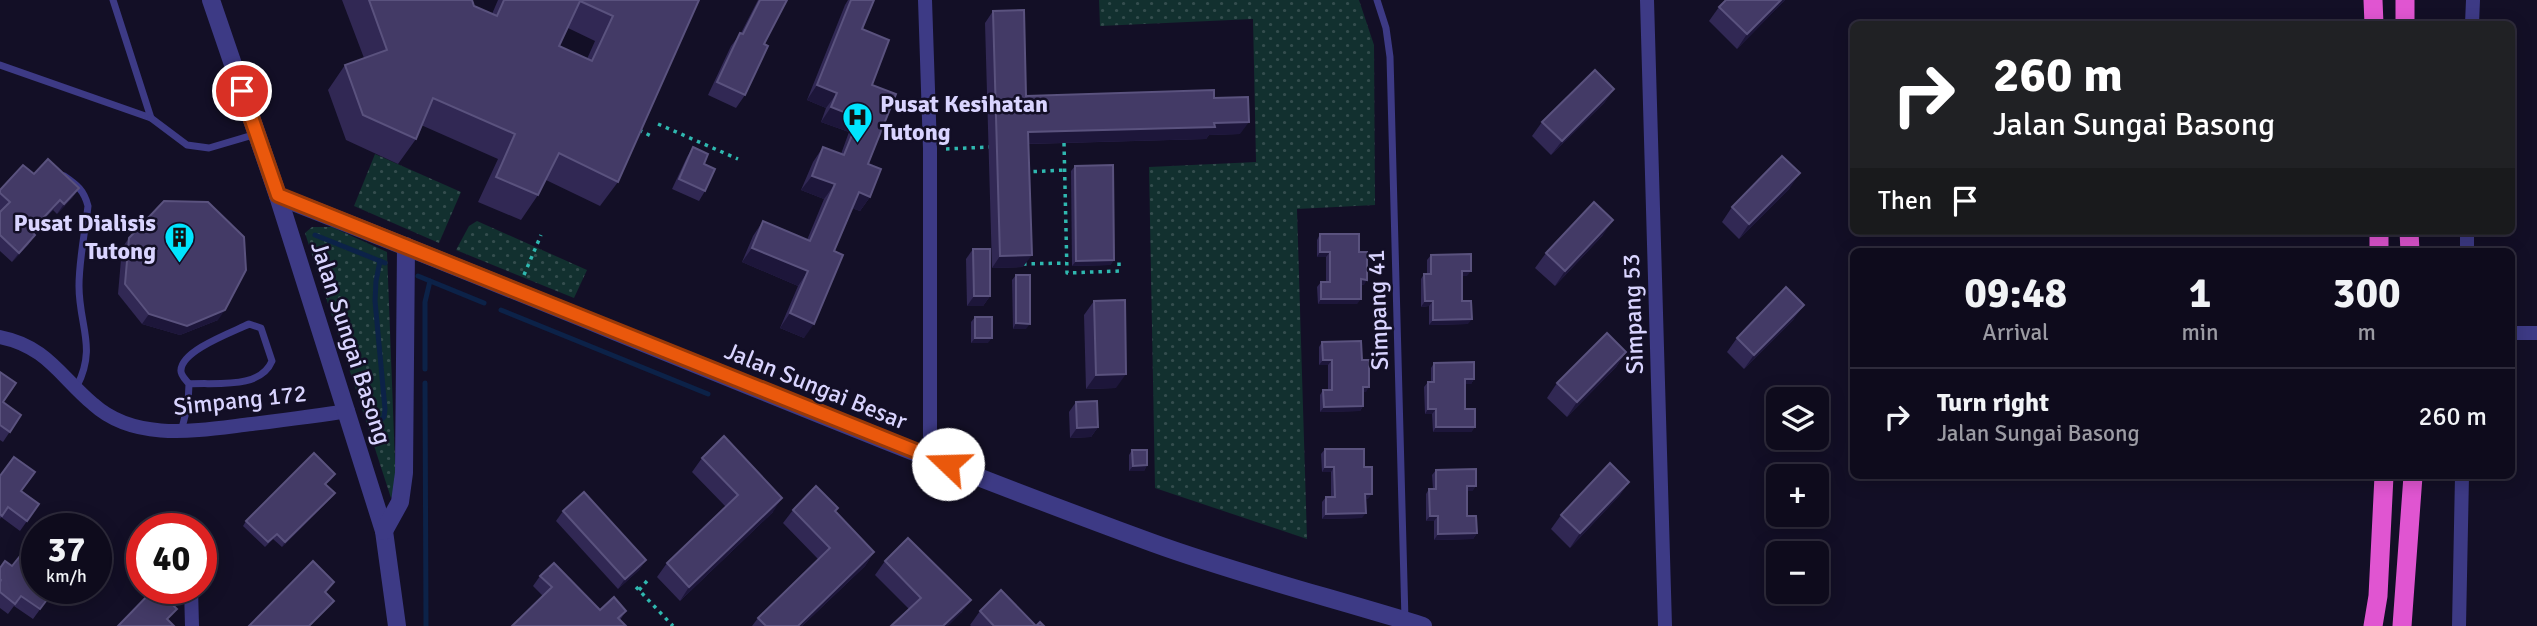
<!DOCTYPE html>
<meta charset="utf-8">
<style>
body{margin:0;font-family:Signika,sans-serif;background:#171425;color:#f1f3f6;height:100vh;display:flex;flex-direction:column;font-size:26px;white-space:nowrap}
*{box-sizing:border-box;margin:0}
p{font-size:23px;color:#9b9ba3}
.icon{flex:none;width:38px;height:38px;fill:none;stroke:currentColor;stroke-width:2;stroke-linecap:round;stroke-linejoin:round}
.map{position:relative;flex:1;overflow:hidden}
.drawer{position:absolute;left:1850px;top:248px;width:665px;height:231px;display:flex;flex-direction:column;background:#0e0b1c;border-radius:10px;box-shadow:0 4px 18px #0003,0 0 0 2px #2e2b3b}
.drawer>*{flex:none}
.banner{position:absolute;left:1850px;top:21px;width:665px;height:214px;border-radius:10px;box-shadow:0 4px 18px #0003,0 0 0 2px #2e2b3b;background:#202124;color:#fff;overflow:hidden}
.controls{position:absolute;left:1766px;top:387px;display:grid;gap:14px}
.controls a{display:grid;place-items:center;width:63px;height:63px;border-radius:10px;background:#0e0b1c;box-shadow:0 4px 18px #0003,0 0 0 2px #2e2b3b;font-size:35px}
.speed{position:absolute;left:21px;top:513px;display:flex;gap:14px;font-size:35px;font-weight:700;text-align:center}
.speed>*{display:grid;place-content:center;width:91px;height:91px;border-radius:50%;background:#0e0b1c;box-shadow:0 4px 18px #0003,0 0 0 2px #2e2b3b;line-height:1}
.speed small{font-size:18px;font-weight:400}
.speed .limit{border:10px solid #d22;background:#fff;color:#111}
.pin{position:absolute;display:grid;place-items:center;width:60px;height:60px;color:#fff;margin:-30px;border:4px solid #fff;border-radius:50%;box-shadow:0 2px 7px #0007}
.me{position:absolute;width:77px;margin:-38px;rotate:291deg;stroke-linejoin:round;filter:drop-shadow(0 0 5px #0008)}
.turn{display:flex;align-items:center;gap:24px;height:147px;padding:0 28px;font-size:32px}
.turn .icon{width:91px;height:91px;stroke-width:2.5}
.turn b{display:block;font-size:49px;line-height:60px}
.then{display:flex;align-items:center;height:66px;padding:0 28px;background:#0003;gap:14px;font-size:26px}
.eta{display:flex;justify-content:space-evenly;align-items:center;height:119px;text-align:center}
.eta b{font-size:42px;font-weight:700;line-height:49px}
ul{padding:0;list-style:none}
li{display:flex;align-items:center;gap:21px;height:98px;padding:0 28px;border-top:2px solid #2e2b3b}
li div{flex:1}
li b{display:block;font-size:26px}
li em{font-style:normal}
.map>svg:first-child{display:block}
.grass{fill:url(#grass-dots)}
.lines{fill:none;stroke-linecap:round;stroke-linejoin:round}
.stream{stroke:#0c2248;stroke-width:5}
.path{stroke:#2fb8b0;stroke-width:3.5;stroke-dasharray:3.5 5;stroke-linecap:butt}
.service{stroke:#3d3a85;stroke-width:7}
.minor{stroke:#3d3a85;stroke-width:14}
.tertiary{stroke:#3d3a85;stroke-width:18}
.trunk{stroke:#e055d1;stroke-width:19}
.wall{fill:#312854;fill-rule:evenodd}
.shaded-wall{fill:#1d163a}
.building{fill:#433a66;stroke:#5a527e;stroke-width:2;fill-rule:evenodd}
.route-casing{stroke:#983908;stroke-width:18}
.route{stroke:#ea580c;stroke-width:12}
.labels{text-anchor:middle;stroke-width:5;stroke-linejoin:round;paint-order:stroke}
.poi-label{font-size:24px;font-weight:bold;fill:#d9d4ff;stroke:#130f26;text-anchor:start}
.street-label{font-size:24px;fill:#d9d4ff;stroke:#130f26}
</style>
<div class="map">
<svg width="2537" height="626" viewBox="0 0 2537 626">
<defs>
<pattern id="grass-dots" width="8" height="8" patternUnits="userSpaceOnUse" patternTransform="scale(1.75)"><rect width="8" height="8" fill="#12302f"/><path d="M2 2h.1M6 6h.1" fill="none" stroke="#344d4e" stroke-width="1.8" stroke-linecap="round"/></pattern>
</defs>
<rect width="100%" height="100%" fill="#130f26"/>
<g class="grass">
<path d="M1099 0H1359L1374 45 1375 205 1297 209 1307 539 1155 488 1149 167 1256 162 1253 19 1100 26Z"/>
<path d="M375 154 461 192 439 243 354 206Z"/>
<path d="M477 221 587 270 574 298 456 250 469 226Z"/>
<path d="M312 227H332L387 252 396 488 391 498 305 233Z"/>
</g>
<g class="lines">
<g class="stream">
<path d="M315 235 385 263"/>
<path d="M418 276 484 303"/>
<path d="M501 310 708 394"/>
<path d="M425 369V302L430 281"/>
<path d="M425 383 426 626"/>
<path d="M373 427 384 417 385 409 375 301 376 281 380 261"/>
</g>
<g class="path">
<path d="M658 124 738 159"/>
<path d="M639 130 653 137"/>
<path d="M1064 143 1067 273 1119 271V260"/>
<path d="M946 149 991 147"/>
<path d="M1025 172 1065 170"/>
<path d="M1023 264 1066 263"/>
<path d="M524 275 541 235"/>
<path d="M636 587 673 626"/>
<path d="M639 590 647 581"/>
</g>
<g class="service">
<path d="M1377 0 1386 28 1390 57 1405 620"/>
<path d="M0 65 151 118 113 0"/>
<path d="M151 118 187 145 209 148 256 134"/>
<path d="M64 176C77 185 84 190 88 206 85 232 79 260 79 286 79 326 97 347 77 386"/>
<path d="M181 432 188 404 189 384C186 380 180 375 181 370 182 350 233 332 249 324L261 328 272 361C260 390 215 382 189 384"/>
</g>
<g class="minor">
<path d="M925 0 930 149V458"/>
<path d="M1647 0 1665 626"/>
<path d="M2472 24 2473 0"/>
<path d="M2467 252V231"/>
<path d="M2511 333H2537"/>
<path d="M0 337C46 346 60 376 93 404 136 443 200 430 252 424 284 420 316 416 348 411"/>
<path d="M191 588 192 626"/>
<path d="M2459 626 2462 476"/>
</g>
<g class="tertiary">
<path d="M211 0 278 196 384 531 397 626"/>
<path d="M278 196C570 310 858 435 1153 543 1241 575 1333 598 1423 626"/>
<path d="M384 531 400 502 404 473 406 246"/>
</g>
<g class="trunk">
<path d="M2373 0 2374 24"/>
<path d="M2405 0V24"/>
<path d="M2379 231V252"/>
<path d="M2409 231 2410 252"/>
<path d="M2373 626 2378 596 2384 476"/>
<path d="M2402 626 2413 476"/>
</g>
</g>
<g class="wall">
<path d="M342 0H472L474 6 492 14 498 0H699L618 182 600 206 546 180 538 195 521 220 478 202 498 159 421 125 416 139 398 164 346 140 328 90 345 65 364 58ZM568 28 595 41 587 59 559 46Z"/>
<path d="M758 0H787L764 44 745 95 736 108 708 95 731 46 741 33Z"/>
<path d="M848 0H874L862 29 872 85 868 164 870 197 860 211 852 208 834 251 804 338 780 328 798 286 742 262 753 236 763 221 807 240 824 199 801 190 813 162 823 147 841 154 849 132 821 122 826 108 807 100 845 5Z"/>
<path d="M1726 0H1785L1737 49 1709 21 1719 7Z"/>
<path d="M993 11 1026 96 1214 98 1240 134 1209 135 1206 139 1029 144 1023 267 992 268 985 23Z"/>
<path d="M1614 89 1604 103 1551 155 1532 136 1542 122Z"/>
<path d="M693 147 704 164 705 191 699 201 672 189 687 157Z"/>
<path d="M1075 166 1114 260 1110 265 1072 266 1071 171Z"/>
<path d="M34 174 79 188 72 198 57 214 53 210 32 232 35 235 28 245 12 262 0 251V212L1 211 0 210V190Z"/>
<path d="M1790 188 1739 239 1722 222 1732 207Z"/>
<path d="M1320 234 1359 252 1364 285H1361L1357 304H1318L1317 287 1321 282H1326V257H1317V240Z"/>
<path d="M1603 235 1555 286 1535 268 1546 253Z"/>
<path d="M129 238 218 320 180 335 142 324 118 294 122 248Z"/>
<path d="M973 249 990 296 983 306H967L966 259Z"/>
<path d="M1431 255 1467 276H1462V301L1468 324 1429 325V306L1421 307V279L1424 274H1427V260Z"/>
<path d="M1016 275 1026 329H1013L1012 280Z"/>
<path d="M1094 301 1116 388 1086 389 1084 315Z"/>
<path d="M975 317 988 343H971V322Z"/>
<path d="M1794 319 1744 369 1727 352 1737 338Z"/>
<path d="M1322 342 1362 360 1366 392H1363V406L1360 411 1320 412V395L1323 390H1328V365H1319V347Z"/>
<path d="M1626 352 1616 367 1567 417 1547 398 1557 383Z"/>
<path d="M1434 363 1474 379 1471 384H1465V409L1475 427 1471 432H1433L1432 414H1425L1424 387 1428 382H1431V368Z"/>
<path d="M0 372 3 402 21 415 3 442 0 440Z"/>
<path d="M1076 402 1098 427 1091 437 1070 438 1069 412Z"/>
<path d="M1325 449 1364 467 1368 499H1365L1362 518 1322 519V502L1326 497H1331V472H1322L1321 454Z"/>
<path d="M1132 450 1147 465 1144 471H1129V455Z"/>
<path d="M702 458 773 512 680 601 657 577 667 563 726 507 692 472Z"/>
<path d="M1436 470 1476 486 1472 491H1467V516L1477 533 1473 539 1434 540V521H1426V494L1429 489H1433L1432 475Z"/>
<path d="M0 476 39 504 20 531 1 517 0 519Z"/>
<path d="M332 479 326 484 335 493 331 498 282 547 273 539 265 547 243 526 246 521Z"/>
<path d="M1629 482 1619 496 1570 548 1551 529 1561 515Z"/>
<path d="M793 510 835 512 874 552 865 566 802 626H752L758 618 818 559 783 523Z"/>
<path d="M563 511 646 560 639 570 618 589 556 521Z"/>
<path d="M885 561 971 600 961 613 909 609 875 575Z"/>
<path d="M12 566 34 580 52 593 33 619 14 606 8 614 0 608V568Z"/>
<path d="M540 576 600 610 626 611 620 620 543 596 533 586Z"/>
<path d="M980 611 1036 626H1044H971L970 625Z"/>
</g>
<g class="shaded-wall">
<path d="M1781 0H1785L1737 49 1747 34Z"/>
<path d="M817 85 837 93 826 108 807 100Z"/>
<path d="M1614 89 1604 103 1551 155 1562 141Z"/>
<path d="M831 107 859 118 849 132 821 122Z"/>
<path d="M1249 122 1240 134 1209 135 1206 139 1020 144 1028 132Z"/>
<path d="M1800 173 1790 188 1739 239 1749 224Z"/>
<path d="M812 176 835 184 824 199 801 190Z"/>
<path d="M79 188 72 198 57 214 64 204Z"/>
<path d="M859 192 870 197 860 211 848 207Z"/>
<path d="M60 200 53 210 24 241 31 231Z"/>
<path d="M1613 220 1603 235 1555 286 1565 271Z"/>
<path d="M35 235 28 245 12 262 19 253Z"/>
<path d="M752 248 808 271 798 286 742 262Z"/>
<path d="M1320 252H1330L1326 257H1317Z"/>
<path d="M1032 255 1023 267 992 268 1000 256Z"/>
<path d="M1114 260 1110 265 1072 266 1076 261Z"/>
<path d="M1462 271H1471L1467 276H1458Z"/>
<path d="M1361 279 1367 280 1364 285 1357 284Z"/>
<path d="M974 296H990L983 306H967Z"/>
<path d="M1321 299H1361L1357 304H1318Z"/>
<path d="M1425 301H1433L1429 306 1421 307Z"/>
<path d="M1804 305 1794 319 1744 369 1754 355Z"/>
<path d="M225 310 218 320 180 335 142 324 149 314Z"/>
<path d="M790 313 814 324 804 338 780 328Z"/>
<path d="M1472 319 1468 324 1429 325 1433 320Z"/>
<path d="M1016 323 1030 324 1026 329H1013Z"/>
<path d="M975 338H992L988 343H971Z"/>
<path d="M1626 352 1616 367 1567 417 1577 402Z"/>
<path d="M1323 360H1332L1328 365H1319Z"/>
<path d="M1126 374 1116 388 1086 389 1096 375Z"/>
<path d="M1465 379H1474L1471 384H1462Z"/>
<path d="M1363 387H1369L1366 392H1359Z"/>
<path d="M1363 406 1360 411 1320 412 1324 407Z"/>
<path d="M1428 409H1436L1432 414H1425Z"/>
<path d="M1098 427 1091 437 1070 438 1077 428Z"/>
<path d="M1436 427H1475L1471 432H1433Z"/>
<path d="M1147 465 1144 471H1129L1133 466Z"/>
<path d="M1325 467H1334L1331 472H1322Z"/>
<path d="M1629 482 1619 496 1570 548 1580 533Z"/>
<path d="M1467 486H1476L1472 491H1463Z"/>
<path d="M335 493 331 498 282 547 285 542Z"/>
<path d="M1365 494H1372L1368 499 1362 500Z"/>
<path d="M782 498 773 512 680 601 689 587Z"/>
<path d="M1366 513 1362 518 1322 519 1326 514Z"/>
<path d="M1430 516H1438L1434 521H1426Z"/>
<path d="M1477 533 1473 539 1434 540 1438 534Z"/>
<path d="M874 552 865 566 802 626H798Z"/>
<path d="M646 560 639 570 618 589 625 579Z"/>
<path d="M971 600 961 613 948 626H943Z"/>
</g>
<g class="building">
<path d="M369 0H472L474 6 497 16 504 0H699L618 182 559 153 538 195 496 177 515 134 433 98 416 139 363 115 345 65 387 50ZM580 1 613 16 592 61 559 46Z"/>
<path d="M760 0H787L764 44 768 46 745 95 717 82 740 33 743 34Z"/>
<path d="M851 0H874L862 29 889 40 872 85 896 94 868 164 881 169 870 197 859 192 834 251 843 255 814 324 790 313 808 271 752 248 763 221 810 241 835 184 812 176 823 147 844 155 859 118 831 107 837 93 817 85Z"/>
<path d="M1726 0H1781L1747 34 1719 7Z"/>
<path d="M1024 10 1026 96 1214 90V98L1248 97 1249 122 1214 123 1215 127 1028 132 1032 255 1000 256 993 11Z"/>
<path d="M1595 70 1614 89 1562 141 1542 122Z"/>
<path d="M693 147 708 154 704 164 715 169 705 191 679 179Z"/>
<path d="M1782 156 1800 173 1749 224 1732 207Z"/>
<path d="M48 159 79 188 64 204 60 200 31 231 35 235 19 253 0 235V212L10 202 0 193V190L23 165 34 174Z"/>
<path d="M1113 165 1114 260 1076 261 1075 166Z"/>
<path d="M164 201 208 202 244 237 246 270 225 310 187 326 149 314 125 284 129 238Z"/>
<path d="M1594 202 1613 220 1565 271 1546 253Z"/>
<path d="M1320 234H1359V252H1367V280L1361 279V299H1321V282H1330V252H1320Z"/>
<path d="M973 249H990V296H974Z"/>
<path d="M1471 254V271H1462V301H1471L1472 319 1433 320V301H1425L1424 274H1431V255Z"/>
<path d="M1016 275H1030V324L1016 323Z"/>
<path d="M1786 287 1804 305 1754 355 1737 338Z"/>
<path d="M1125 300 1126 374 1096 375 1094 301Z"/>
<rect x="975" y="317" width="17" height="21"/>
<path d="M1607 333 1626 352 1577 402 1557 383Z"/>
<path d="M1361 341 1362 360H1369V387H1363V406L1324 407 1323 390H1332V360H1323L1322 342Z"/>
<path d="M1474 362V379H1465V409H1475V427H1436V409H1428V382H1434V363Z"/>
<path d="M0 372 16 383 3 402 21 415 10 432 0 425Z"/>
<path d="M1097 401 1098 427 1077 428 1076 402Z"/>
<path d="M724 436 782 498 689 587 667 563 738 495 702 458Z"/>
<path d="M1325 449H1364V467H1372V494H1365L1366 513 1326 514V497H1335L1334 467H1325Z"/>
<path d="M1132 450H1147V465L1133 466Z"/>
<path d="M314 453 335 474 325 484 335 493 285 542 277 534 268 542 246 521Z"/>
<path d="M14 457 35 472 21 491 39 504 27 521 8 507 2 516 0 514V476Z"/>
<path d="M1610 463 1629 482 1580 533 1561 515Z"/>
<path d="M1476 469V486H1467V516H1476L1477 533 1438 534V516H1430L1429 489H1436V470Z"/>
<path d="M816 486 838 508 835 511 874 552 798 626H766L758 618 830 548 793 510Z"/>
<path d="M584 492 646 560 625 579 563 511Z"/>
<path d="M908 538 971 600 943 626H891L921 598 885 561Z"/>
<path d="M28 546 37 552V576L34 580 37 582V588H45L52 593 40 609 21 596 15 604 0 592V582L1 580 0 579V568L5 561 12 566Z"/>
<path d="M313 561 334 582 325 592 334 601 309 626H249Z"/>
<path d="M554 563 600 610 614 597 626 611 618 618 626 626H512L552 587 540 576Z"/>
<path d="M155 588 177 609 167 619 174 626H118Z"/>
<path d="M1001 590 1036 626 1040 622 1044 626H994L980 611Z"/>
</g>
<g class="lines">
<defs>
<path id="route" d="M242 91 278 195 948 464"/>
</defs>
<use href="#route" class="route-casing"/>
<use href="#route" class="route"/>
</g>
<defs>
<symbol id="hospital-pin" viewBox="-11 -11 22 30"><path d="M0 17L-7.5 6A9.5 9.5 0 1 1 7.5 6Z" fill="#00e5ff" stroke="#130f26"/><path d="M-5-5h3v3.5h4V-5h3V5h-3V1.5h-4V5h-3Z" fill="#111"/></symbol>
<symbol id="building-pin" viewBox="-11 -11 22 30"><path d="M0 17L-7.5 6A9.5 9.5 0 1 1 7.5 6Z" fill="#00e5ff" stroke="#130f26"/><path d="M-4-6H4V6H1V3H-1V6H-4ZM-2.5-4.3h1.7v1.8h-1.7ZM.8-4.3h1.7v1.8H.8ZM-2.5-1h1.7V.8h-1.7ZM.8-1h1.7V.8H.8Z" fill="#111"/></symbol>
</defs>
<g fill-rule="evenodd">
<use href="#hospital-pin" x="840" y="100" width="35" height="47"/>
<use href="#building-pin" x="162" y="220" width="35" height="47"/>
</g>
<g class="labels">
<g class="poi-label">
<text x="880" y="112">Pusat Kesihatan<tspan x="880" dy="28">Tutong</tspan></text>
<text x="156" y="231" text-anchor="end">Pusat Dialisis<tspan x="156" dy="28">Tutong</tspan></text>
</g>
<g class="street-label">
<text transform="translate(1378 310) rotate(-92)" y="8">Simpang 41</text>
<text transform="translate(1633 314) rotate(-92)" y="8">Simpang 53</text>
<text transform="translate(351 343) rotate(72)" y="8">Jalan Sungai Basong</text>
<text transform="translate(816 386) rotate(22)" y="8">Jalan Sungai Besar</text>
<text transform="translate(240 400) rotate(-6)" y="8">Simpang 172</text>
</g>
</g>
</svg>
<div class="controls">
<a><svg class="icon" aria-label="layers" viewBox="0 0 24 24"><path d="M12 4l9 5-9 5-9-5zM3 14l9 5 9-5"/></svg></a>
<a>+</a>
<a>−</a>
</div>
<div class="speed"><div>37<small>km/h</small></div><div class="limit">40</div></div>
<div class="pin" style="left:242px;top:91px;background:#d93025"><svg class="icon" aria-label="arrive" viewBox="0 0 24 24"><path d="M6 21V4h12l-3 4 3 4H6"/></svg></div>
<svg class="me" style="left:948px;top:464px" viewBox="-20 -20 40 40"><circle r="19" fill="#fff"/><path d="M0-13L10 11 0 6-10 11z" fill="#ea580c"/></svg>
<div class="banner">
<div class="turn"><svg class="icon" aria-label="right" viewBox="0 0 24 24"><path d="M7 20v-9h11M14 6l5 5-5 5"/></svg><div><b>260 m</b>Jalan Sungai Basong</div></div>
<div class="then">Then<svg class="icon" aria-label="arrive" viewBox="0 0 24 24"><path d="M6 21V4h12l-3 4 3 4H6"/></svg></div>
</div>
<section class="drawer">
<div class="eta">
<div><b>09:48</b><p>Arrival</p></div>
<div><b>1</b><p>min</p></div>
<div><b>300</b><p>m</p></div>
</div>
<ul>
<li><svg class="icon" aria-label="right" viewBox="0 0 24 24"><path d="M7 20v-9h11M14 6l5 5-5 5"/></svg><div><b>Turn right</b><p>Jalan Sungai Basong</p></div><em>260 m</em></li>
</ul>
</section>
</div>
